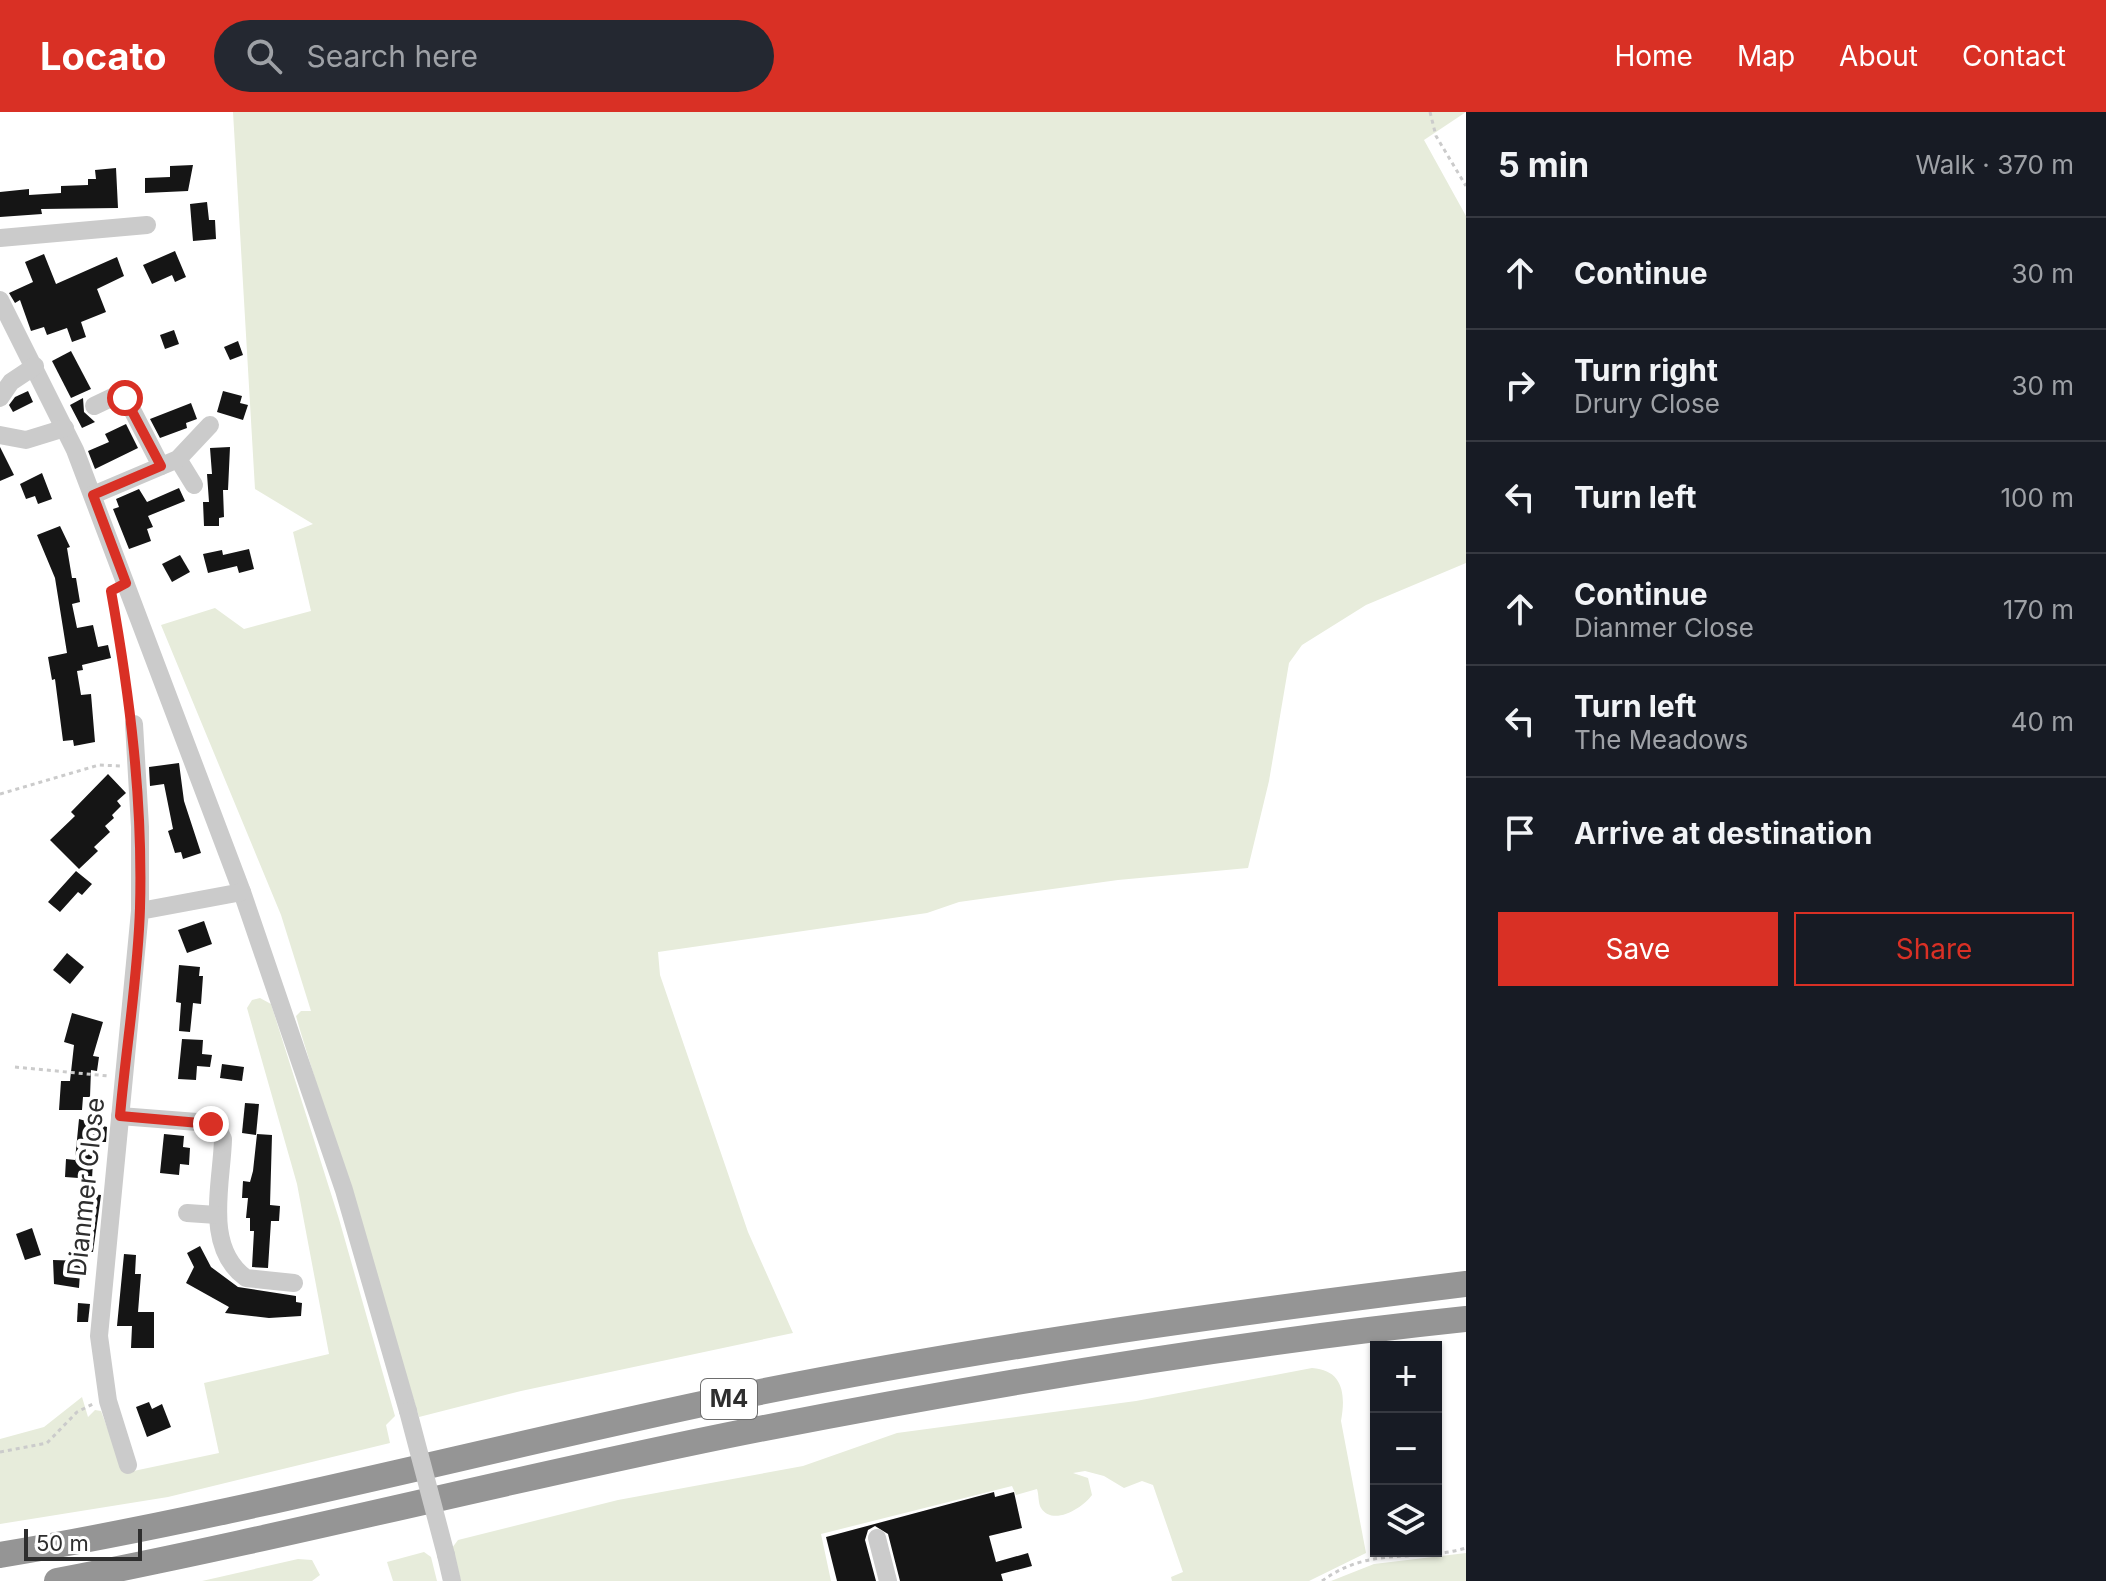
<!DOCTYPE html>
<html lang="en">
<head>
<meta charset="utf-8">
<style>
  :root { --surface:#171b24; --page:#242831; --text:#f1f3f6; --muted:#9ea1a6; --line:#363941; --accent:#d93025 }
  body { margin:0; font-family:Inter,sans-serif; background:var(--page); color:var(--text) }
  .controls { position:absolute; right:24px; bottom:24px; display:grid; overflow:hidden; border-radius:0px; box-shadow:0 2px 6px #0004 }
  .controls button { width:72px; height:72px; display:grid; place-items:center; padding:0; border:0; border-bottom:2px solid var(--line); background:var(--surface); color:var(--text); font:40px sans-serif }
  .scale { position:absolute; left:24px; bottom:20px; width:118px; box-sizing:border-box; padding-left:8px; border:4px solid #2e2e2e; border-top:0; font-size:22px; line-height:28px; white-space:nowrap; color:#2e2e2e; -webkit-text-stroke:6px #fff; paint-order:stroke }
  .stop { position:absolute; width:24px; height:24px; margin:-18px; border:6px solid #d93025; border-radius:50%; background:#fff }
  .stop.end { background:#d93025; border-color:#fff; box-shadow:0 2px 8px #0008 }
  .list { margin:0; padding:0; list-style:none }
  h2 { display:flex; justify-content:space-between; align-items:center; height:104px; margin:0; padding:0 32px; font-size:34px }
  h2 small { font-size:26px; font-weight:400; color:var(--muted) }
  .list li { display:grid; grid-template-columns:52px 1fr auto; gap:24px; align-items:center; box-sizing:border-box; height:112px; padding:0 32px; border-top:2px solid var(--line) }
  .list b { display:block; font-size:30px; white-space:nowrap }
  .list p { margin:0; font-size:26px; white-space:nowrap; color:var(--muted) }
  .list em { font-size:26px; font-style:normal; color:var(--muted) }
  .actions { display:flex; gap:16px; padding:24px 32px }
  .actions a { flex:1; padding:18px 0; border:2px solid var(--accent); border-radius:0px; text-align:center; font-size:28px; color:var(--accent) }
  .actions .main { background:var(--accent); color:#fff }
  .icon { flex:none; width:44px; height:44px; fill:none; stroke:currentColor; stroke-width:2; stroke-linecap:round; stroke-linejoin:round }
  .map { position:relative; flex:none; width:1466px; height:1469px; overflow:hidden }
  header { display:flex; align-items:center; gap:48px; box-sizing:border-box; height:112px; padding:0 40px; background:var(--accent); color:#fff }
  header strong { font-size:38px }
  nav { display:flex; gap:44px; margin-inline-start:auto; font-size:28px }
  .search { width:560px; height:72px; background:var(--page); display:flex; align-items:center; gap:20px; box-sizing:border-box; padding:0 28px; border-radius:44px; color:var(--muted); font-size:30px }
  main { display:flex }
  aside { flex:1; background:var(--surface) }
  .map>svg:first-child { display:block }
  .green { fill:#e7ecdb }
  .building { fill:#151515 }
  .lines { fill:none; stroke-linecap:round; stroke-linejoin:round }
  .path { stroke:#cbcbcb; stroke-width:3; stroke-dasharray:4 4; stroke-linecap:butt }
  .minor { stroke:#cbcbcb; stroke-width:18 }
  .highway { stroke:#959595; stroke-width:26 }
  .minor-bridge { stroke:#cbcbcb; stroke-width:18 }
  .route { stroke:#d93025; stroke-width:10 }
  .labels { text-anchor:middle; stroke-width:8; stroke-linejoin:round; paint-order:stroke }
  .shield { fill:#fff; stroke:#6d6d6d; stroke-width:2 }
  .shield-label { font-size:24px; font-weight:bold; fill:#2e2e2e }
  .street-label { font-size:26px; fill:#2e2e2e; stroke:#fff }
</style>
</head>
<body>
<header>
<strong>Locato</strong>
<div class="search"><svg class="icon" aria-label="search" viewBox="0 0 24 24"><circle cx="10" cy="10" r="6"/><path d="M15 15l6 6"/></svg>Search here</div>
<nav><a>Home</a><a>Map</a><a>About</a><a>Contact</a></nav>
</header>
<main>
<div class="map">
<svg width="1466" height="1469" viewBox="0 0 1466 1469">
  <rect width="100%" height="100%" fill="#fff"/>
  <g class="green">
    <polygon points="233,0 1466,0 1424,28 1466,104 1466,451 1366,493 1302,533 1289,551 1269,669 1248,756 1118,768 959,790 927,801 658,840 660,863 748,1120 793,1221 521,1279 419,1305 300,918 296,904 301,899 311,899 281,803 161,513 215,496 244,517 311,499 293,420 313,412 255,377"/>
    <polygon points="260,886 271,892 339,1107 395,1304 386,1313 390,1331 168,1385 0,1412 0,1327 44,1315 82,1285 88,1305 95,1298 101,1299 124,1361 219,1341 204,1271 329,1242 297,1072 247,896 252,888"/>
    <path d="M1312 1256C1343 1258 1346 1282 1341 1309L1366 1441 1309 1469H1172L1171 1465 1183 1460 1153 1373 1142 1369 1124 1376 1104 1364 1085 1359 1073 1361 1088 1366 1092 1383C1084 1395 1053 1415 1041 1396 1038 1391 1039 1383 1037 1377L1016 1383 1012 1374 821 1422 831 1469H461L452 1436 458 1428 618 1388 803 1354 897 1321 1136 1289Z"/>
    <polygon points="424,1440 431,1445 437,1469 393,1469 387,1450"/>
    <polygon points="1466,1441 1466,1469 1331,1469 1374,1452"/>
    <polygon points="298,1447 312,1448 320,1463 312,1469 202,1469"/>
  </g>
  <g class="building">
    <polygon points="193,53 188,79 145,81 145,66 170,65 170,54"/>
    <polygon points="116,56 118,96 41,97 42,102 0,105 0,80 29,77 29,83 61,81 61,74 88,73 88,67 96,67 95,58"/>
    <polygon points="207,90 209,108 215,108 216,127 193,129 190,92"/>
    <polygon points="175,139 186,165 175,170 172,163 152,172 143,153"/>
    <polygon points="44,142 56,172 117,145 124,164 97,177 106,200 81,210 86,225 72,230 67,216 47,223 44,215 31,219 20,188 15,191 9,181 33,170 25,150"/>
    <polygon points="174,218 179,232 165,237 160,223"/>
    <polygon points="238,229 243,243 230,248 224,235"/>
    <polygon points="71,239 91,277 71,286 52,249"/>
    <polygon points="28,279 33,290 13,300 9,293 15,285"/>
    <polygon points="223,279 242,284 240,291 248,293 243,308 217,300"/>
    <polygon points="83,286 84,300 95,310 82,316 70,293"/>
    <polygon points="191,291 197,307 186,311 187,316 160,326 150,307"/>
    <polygon points="126,312 138,336 95,357 88,339 109,330 105,322"/>
    <polygon points="0,335 14,363 0,369"/>
    <polygon points="230,335 228,378 223,378 224,405 219,406 219,414 204,414 203,390 209,390 207,362 212,362 210,336"/>
    <polygon points="42,361 52,387 38,392 35,384 26,387 20,372"/>
    <polygon points="179,376 185,389 148,404 153,415 147,417 151,429 129,437 113,397 119,395 116,387 139,377 147,390"/>
    <polygon points="60,414 70,435 67,436 72,466 76,466 80,490 72,492 77,516 93,513 98,535 108,533 111,546 82,553 83,558 77,559 81,583 91,582 95,630 74,634 73,628 63,629 55,567 52,568 48,545 67,541 55,466 37,423"/>
    <polygon points="249,437 254,457 239,461 237,454 208,461 203,442 222,438 223,443"/>
    <polygon points="180,443 190,460 172,470 162,452"/>
    <polygon points="179,651 184,689 201,741 183,747 181,740 175,741 168,719 173,717 164,672 150,674 149,655"/>
    <polygon points="108,662 126,681 117,689 121,694 112,703 114,706 105,714 110,720 94,735 98,739 79,757 50,728 75,704 71,700"/>
    <polygon points="76,759 92,772 82,783 78,780 60,800 48,790"/>
    <polygon points="204,809 212,832 187,841 178,818"/>
    <polygon points="67,841 84,855 70,872 53,858"/>
    <polygon points="179,853 200,855 199,864 203,864 201,892 193,891 190,920 179,919 181,891 176,890"/>
    <polygon points="72,901 103,910 93,944 99,945 97,959 91,958 90,985 83,985 82,998 59,998 61,969 70,969 74,933 64,930"/>
    <polygon points="182,927 203,928 202,942 212,943 210,955 197,954 196,968 178,967"/>
    <polygon points="222,952 244,955 242,969 220,966"/>
    <polygon points="245,991 259,992 256,1023 242,1021"/>
    <polygon points="79,1007 107,1015 106,1030 94,1030 92,1067 65,1065 66,1047 75,1048"/>
    <polygon points="164,1022 184,1024 183,1035 190,1036 189,1053 180,1052 179,1063 160,1061"/>
    <polygon points="257,1022 272,1023 270,1093 280,1094 279,1109 271,1109 268,1156 252,1155 254,1119 250,1119 250,1106 246,1106 248,1086 242,1086 243,1069 250,1070 253,1059"/>
    <polygon points="82,1081 101,1083 93,1140 78,1139"/>
    <polygon points="32,1116 41,1143 25,1148 16,1122"/>
    <polygon points="200,1134 211,1155 238,1175 296,1184 296,1190 302,1191 301,1204 269,1206 225,1201 229,1195 186,1171 194,1155 187,1141"/>
    <polygon points="124,1142 136,1143 135,1162 141,1162 138,1200 154,1200 154,1236 131,1236 132,1214 117,1214"/>
    <polygon points="53,1148 85,1149 85,1161 80,1161 79,1176 54,1172"/>
    <polygon points="78,1191 90,1192 88,1210 77,1210"/>
    <polygon points="149,1290 152,1297 162,1292 171,1315 147,1325 136,1295"/>
    <polygon points="994,1380 995,1385 1014,1380 1022,1416 989,1424 996,1450 1028,1441 1032,1454 1001,1462 1003,1469 900,1469 888,1422 875,1414 868,1418 865,1428 876,1469 837,1469 826,1425"/>
  </g>
  <g class="lines">
    <g class="path">
      <polyline points="1430,0 1436,24 1466,74"/>
      <polyline points="113,491 131,598"/>
      <polyline points="0,682 99,653 120,654"/>
      <polyline points="15,955 108,964"/>
      <polyline points="0,1340 47,1331 77,1300 93,1292"/>
      <path d="M1322 1469C1371 1433 1416 1451 1466 1436"/>
    </g>
    <g class="minor">
      <polyline points="0,126 147,113"/>
      <polyline points="0,188 75,338 242,780 344,1078 408,1299"/>
      <polyline points="0,286 11,270 35,254"/>
      <polyline points="94,294 115,284 127,288 161,354"/>
      <polyline points="0,323 26,328 65,316"/>
      <polyline points="178,347 194,373"/>
      <polyline points="93,383 178,347 210,313"/>
      <polyline points="134,612 140,715 140,799"/>
      <path d="M120 1004 197 1010 218 1017 223 1027C222 1071 203 1135 246 1166L294 1171"/>
      <polyline points="187,1101 217,1103"/>
      <polyline points="128,1353 108,1289 99,1224 140,799 242,780"/>
      <polyline points="877,1426 888,1469"/>
      <polyline points="446,1443 452,1469"/>
    </g>
    <g class="highway">
      <path d="M0 1443C249 1401 493 1335 740 1284 981 1235 1223 1202 1466 1172"/>
      <path d="M57 1469C291 1424 521 1364 754 1318 990 1272 1227 1232 1466 1207"/>
    </g>
    <polyline class="minor-bridge" points="408,1299 446,1443"/>
  </g>
  <g class="lines">
    <path class="route" d="M125 286 161 354 93 383 126 471 111 479C130 585 143 689 140 796 138 865 126 935 120 1004L211 1012"/>
  </g>
  <g class="labels">
    <rect class="shield" x="701" y="1267" width="56" height="40" rx="6"/>
    <g class="shield-label">
      <text x="729" y="1295">M4</text>
    </g>
    <g class="street-label">
      <text transform="translate(86 1075) rotate(-84)" y="9">Dianmer Close</text>
    </g>
  </g>
</svg>
<div class="controls">
<button>+</button>
<button>−</button>
<button><svg class="icon" aria-label="layers" viewBox="0 0 24 24"><path d="M12 4l9 5-9 5-9-5zM3 14l9 5 9-5"/></svg></button>
</div>
<div class="scale">50 m</div>
<div class="stop" style="left:125px;top:286px"></div>
<div class="stop end" style="left:211px;top:1012px"></div>
</div>
<aside>
<h2>5 min<small>Walk · 370 m</small></h2>
<ul class="list">
<li><svg class="icon" aria-label="ahead" viewBox="0 0 24 24"><path d="M12 20V5M6 11l6-6 6 6"/></svg><div><b>Continue</b></div><em>30 m</em></li>
<li><svg class="icon" aria-label="right" viewBox="0 0 24 24"><path d="M7 20v-9h11M14 6l5 5-5 5"/></svg><div><b>Turn right</b><p>Drury Close</p></div><em>30 m</em></li>
<li><svg class="icon" aria-label="left" viewBox="0 0 24 24"><path d="M17 20v-9H6M10 6l-5 5 5 5"/></svg><div><b>Turn left</b></div><em>100 m</em></li>
<li><svg class="icon" aria-label="ahead" viewBox="0 0 24 24"><path d="M12 20V5M6 11l6-6 6 6"/></svg><div><b>Continue</b><p>Dianmer Close</p></div><em>170 m</em></li>
<li><svg class="icon" aria-label="left" viewBox="0 0 24 24"><path d="M17 20v-9H6M10 6l-5 5 5 5"/></svg><div><b>Turn left</b><p>The Meadows</p></div><em>40 m</em></li>
<li><svg class="icon" aria-label="arrive" viewBox="0 0 24 24"><path d="M6 21V4h12l-3 4 3 4H6"/></svg><div><b>Arrive at destination</b></div></li>
</ul>
<div class="actions"><a class="main">Save</a><a>Share</a></div>
</aside>
</main>
</body>
</html>
